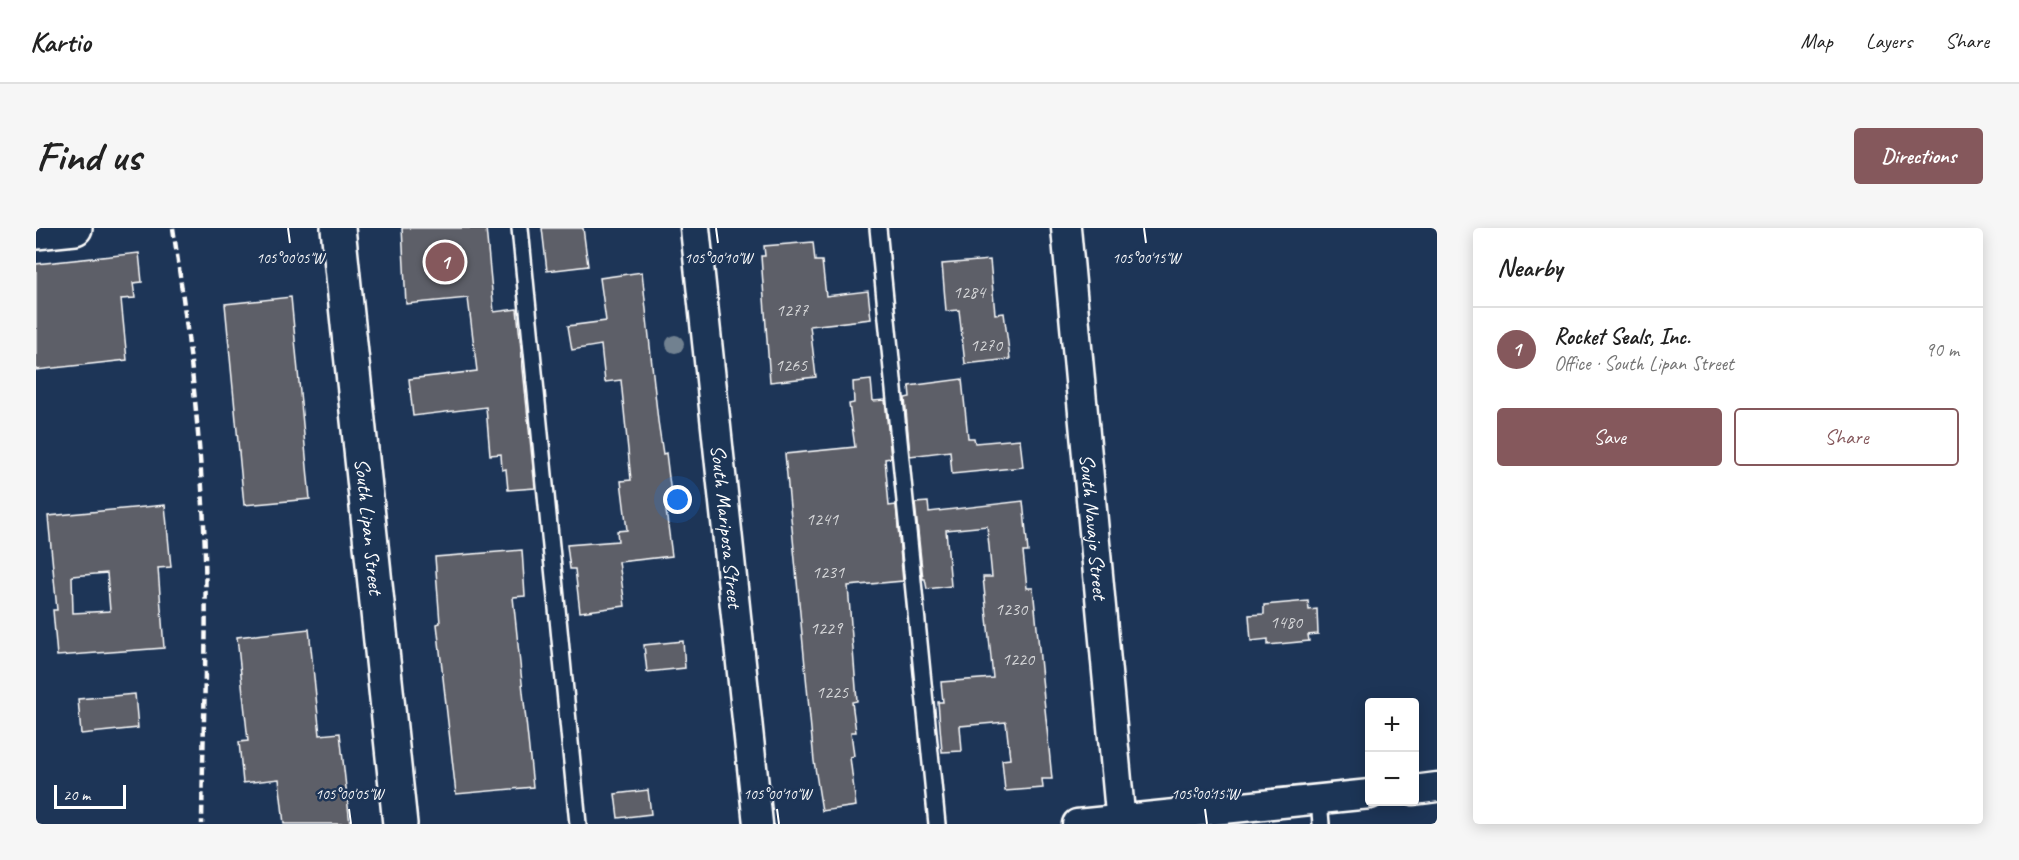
<!DOCTYPE html>
<html lang="en">
<head>
<meta charset="utf-8">
<style>
  :root { --surface:#fff; --page:#f6f6f6; --text:#222; --muted:#767676; --line:#e0e0e0; --accent:#85585c }
  body { margin:0; font-family:Caveat,sans-serif; background:var(--page); color:var(--text) }
  .controls { position:absolute; right:18px; bottom:18px; display:grid; overflow:hidden; border-radius:6px; box-shadow:0 3px 15px #0003 }
  .controls button { width:54px; height:54px; display:grid; place-items:center; padding:0; border:0; border-bottom:2px solid var(--line); background:var(--surface); color:var(--text); font:30px sans-serif }
  .scale { position:absolute; left:18px; bottom:15px; width:72px; box-sizing:border-box; padding-left:6px; border:3px solid #fff; border-top:0; font-size:16px; line-height:21px; white-space:nowrap; color:#fff; -webkit-text-stroke:4px #1d3557; paint-order:stroke }
  .you { position:absolute; left:642px; top:272px; width:21px; height:21px; margin:-15px; border:4px solid #fff; border-radius:50%; background:#1a73e8; box-shadow:0 0 0 9px #1a73e833 }
  .badge { display:grid; place-items:center; width:39px; height:39px; border-radius:50%; background:var(--accent); color:#fff; font-size:20px; font-weight:700 }
  .pin { position:absolute; translate:-50% -50%; border:3px solid #fff; box-shadow:0 2px 6px #0006 }
  .list { margin:0; padding:0; list-style:none }
  h2 { display:flex; justify-content:space-between; align-items:center; height:78px; margin:0; padding:0 24px; font-size:26px }
  h2 small { font-size:20px; font-weight:400; color:var(--muted) }
  .list li { display:grid; grid-template-columns:39px 1fr auto; gap:18px; align-items:center; box-sizing:border-box; height:84px; padding:0 24px; border-top:2px solid var(--line) }
  .list b { display:block; font-size:22px; white-space:nowrap }
  .list p { margin:0; font-size:20px; white-space:nowrap; color:var(--muted) }
  .list em { font-size:20px; font-style:normal; color:var(--muted) }
  .actions { display:flex; gap:12px; padding:18px 24px }
  .actions a { flex:1; padding:14px 0; border:2px solid var(--accent); border-radius:6px; text-align:center; font-size:21px; color:var(--accent) }
  .actions .main { background:var(--accent); color:#fff }
  .map { position:relative; flex:none; width:1401px; height:596px; overflow:hidden; border-radius:6px }
  header { display:flex; align-items:center; gap:36px; box-sizing:border-box; height:84px; padding:0 30px; background:var(--surface); border-bottom:2px solid var(--line) }
  header strong { font-size:28px }
  nav { display:flex; gap:33px; margin-inline-start:auto; font-size:21px }
  .intro { display:flex; align-items:center; justify-content:space-between; box-sizing:border-box; height:144px; padding:0 36px }
  h1 { margin:0; font-size:42px }
  .button { padding:15px 27px; border-radius:6px; background:var(--accent); color:#fff; font-size:21px; font-weight:700 }
  main { display:flex; gap:36px; padding:0 36px }
  aside { flex:1; background:var(--surface); border-radius:6px; box-shadow:0 3px 15px #0003 }
  .map>svg:first-child { display:block }
  .building { fill:#5d5e67; stroke:#fff; stroke-width:1.5; fill-rule:evenodd }
  .lines { fill:none; stroke-linecap:round; stroke-linejoin:round }
  .service-casing { stroke:#fff; stroke-width:20 }
  .minor-casing { stroke:#fff; stroke-width:33 }
  .tertiary-casing { stroke:#fff; stroke-width:38 }
  .service { stroke:#1d3557; stroke-width:15 }
  .minor { stroke:#1d3557; stroke-width:28 }
  .tertiary { stroke:#1d3557; stroke-width:33 }
  .rail { stroke:#fff; stroke-width:4.5; stroke-dasharray:9 4.5; stroke-linecap:butt }
  .tree { fill:#718190 }
  .ticks { fill:none; stroke:#fff; stroke-width:2 }
  .labels { text-anchor:middle; stroke-width:5; stroke-linejoin:round; paint-order:stroke }
  .number-label { font-size:18px; fill:#d6d7d9 }
  .street-label { font-size:21px; fill:#fff; stroke:#1d3557 }
  .ticks-label { font-size:15px; text-anchor:middle; fill:#fff; stroke:#1d3557; stroke-width:5; stroke-linejoin:round; paint-order:stroke }
</style>
</head>
<body>
<header>
<strong>Kartio</strong>
<nav><a>Map</a><a>Layers</a><a>Share</a></nav>
</header>
<div class="intro"><h1>Find us</h1><a class="button">Directions</a></div>
<main>
<div class="map">
<svg width="1401" height="596" viewBox="0 0 1401 596">
  <rect width="100%" height="100%" fill="#1d3557"/>
  <filter id="ink" filterUnits="userSpaceOnUse"><feTurbulence type="fractalNoise" baseFrequency=".0167" numOctaves="2"/><feDisplacementMap in="SourceGraphic" scale="12" xChannelSelector="R" yChannelSelector="G"/><feConvolveMatrix kernelMatrix="1 2 1 2 8 2 1 2 1" color-interpolation-filters="sRGB"/></filter>
  <g filter="url(#ink)">
    <g class="building">
      <polygon points="366,0 450,0 458,84 481,81 499,260 472,262 470,241 466,242 465,226 454,227 450,179 377,188 373,151 441,143 432,70 370,76"/>
      <polygon points="506,0 547,0 552,38 511,43"/>
      <polygon points="777,14 779,33 786,33 790,68 832,63 835,91 774,98 780,149 734,154 725,28 729,28 728,18"/>
      <polygon points="103,25 106,54 97,55 99,70 85,71 91,132 0,142 0,36"/>
      <polygon points="954,32 959,86 968,85 974,131 929,136 923,82 910,83 906,36"/>
      <polygon points="606,44 622,193 627,226 630,225 636,274 629,275 636,328 583,334 589,378 544,384 539,341 534,341 531,317 582,313 581,303 591,302 585,253 595,252 585,152 569,154 565,117 536,122 532,98 570,93 564,50"/>
      <polygon points="255,69 274,271 208,277 189,76"/>
      <polygon points="926,151 932,210 938,210 939,215 984,211 987,239 916,246 914,223 874,228 869,170 874,169 873,158"/>
      <polygon points="835,152 837,173 849,172 855,230 849,231 853,278 860,277 867,353 812,358 821,473 816,474 820,504 815,504 818,528 814,529 820,578 786,583 778,533 749,226 819,219 813,176 818,175 817,154"/>
      <polygon points="987,273 992,324 987,324 991,360 997,360 1016,551 1006,551 1007,560 969,563 966,532 974,531 970,494 924,498 926,523 906,524 902,474 907,474 905,454 957,450 947,349 956,349 951,298 910,302 915,358 891,361 889,351 887,351 879,275 892,274 893,284"/>
      <path d="M129 277 135 339 122 340 128 420 21 428 17 382H21L12 288ZM71 345 74 383 37 385 36 348Z"/>
      <polygon points="486,322 489,368 477,369 497,559 420,566 401,396 404,395 399,329"/>
      <polygon points="1272,373 1273,382 1281,381 1282,406 1272,407 1273,413 1232,417 1232,411 1215,413 1213,387 1228,386 1228,377"/>
      <polygon points="273,401 284,507 304,505 314,596 248,596 243,551 207,555 203,514 212,513 201,409"/>
      <polygon points="647,413 649,440 611,444 608,417"/>
      <polygon points="99,466 102,500 45,506 42,471"/>
      <polygon points="612,562 615,586 582,590 579,566"/>
    </g>
    <g class="lines">
      <g class="service-casing">
        <g id="service">
          <polyline points="484,0 542,596"/>
          <polyline points="842,0 901,596"/>
          <polyline points="1283,572 1285,596"/>
        </g>
      </g>
      <g class="minor-casing">
        <g id="minor">
          <path id="s1" d="M659 0 722 596"/>
          <path id="s2" d="M1030 0 1085 596"/>
          <polyline points="1378,562 1401,559"/>
          <polyline points="1041,596 1334,566"/>
        </g>
      </g>
      <g class="tertiary-casing">
        <g id="tertiary">
          <path id="s3" d="M302 0 364 596"/>
          <polyline points="0,4 39,0"/>
        </g>
      </g>
      <use href="#service" class="service"/>
      <use href="#minor" class="minor"/>
      <use href="#tertiary" class="tertiary"/>
      <path class="rail" d="M137 0C151 92 162 184 167 277 173 383 167 490 166 596"/>
    </g>
    <circle class="tree" cx="639" cy="116" r="9"/>
  </g>
  <path class="ticks" d="M252 0 254 15M680 0 682 15M1108 0 1110 15M313 581 315 596M741 581 743 596M1169 581 1171 596"/>
  <g class="labels">
    <g class="number-label">
      <text x="933" y="70">1284</text>
      <text x="756" y="88">1277</text>
      <text x="950" y="123">1270</text>
      <text x="755" y="143">1265</text>
      <text x="786" y="297">1241</text>
      <text x="792" y="350">1231</text>
      <text x="975" y="387">1230</text>
      <text x="1250" y="400">1480</text>
      <text x="790" y="406">1229</text>
      <text x="982" y="437">1220</text>
      <text x="796" y="470">1225</text>
    </g>
    <g class="street-label">
      <text dy="7" stroke="none"><textPath href="#s3" startOffset="300">South Lipan Street</textPath></text>
      <text dy="7" stroke="none"><textPath href="#s1" startOffset="300">South Mariposa Street</textPath></text>
      <text dy="7" stroke="none"><textPath href="#s2" startOffset="300">South Navajo Street</textPath></text>
    </g>
  </g>
  <g class="ticks-label">
    <text x="254" y="35">105°00'05"W</text>
    <text x="682" y="35">105°00'10"W</text>
    <text x="1110" y="35">105°00'15"W</text>
    <text x="313" y="571">105°00'05"W</text>
    <text x="741" y="571">105°00'10"W</text>
    <text x="1169" y="571">105°00'15"W</text>
  </g>
</svg>
<div class="controls">
<button>+</button>
<button>−</button>
</div>
<div class="scale">20 m</div>
<div class="you"></div>
<div class="pin badge" style="left:409px;top:34px">1</div>
</div>
<aside>
<h2>Nearby<small></small></h2>
<ul class="list">
<li><span class="badge">1</span><div><b>Rocket Seals, Inc.</b><p>Office · South Lipan Street</p></div><em>90 m</em></li>
</ul>
<div class="actions"><a class="main">Save</a><a>Share</a></div>
</aside>
</main>
</body>
</html>
